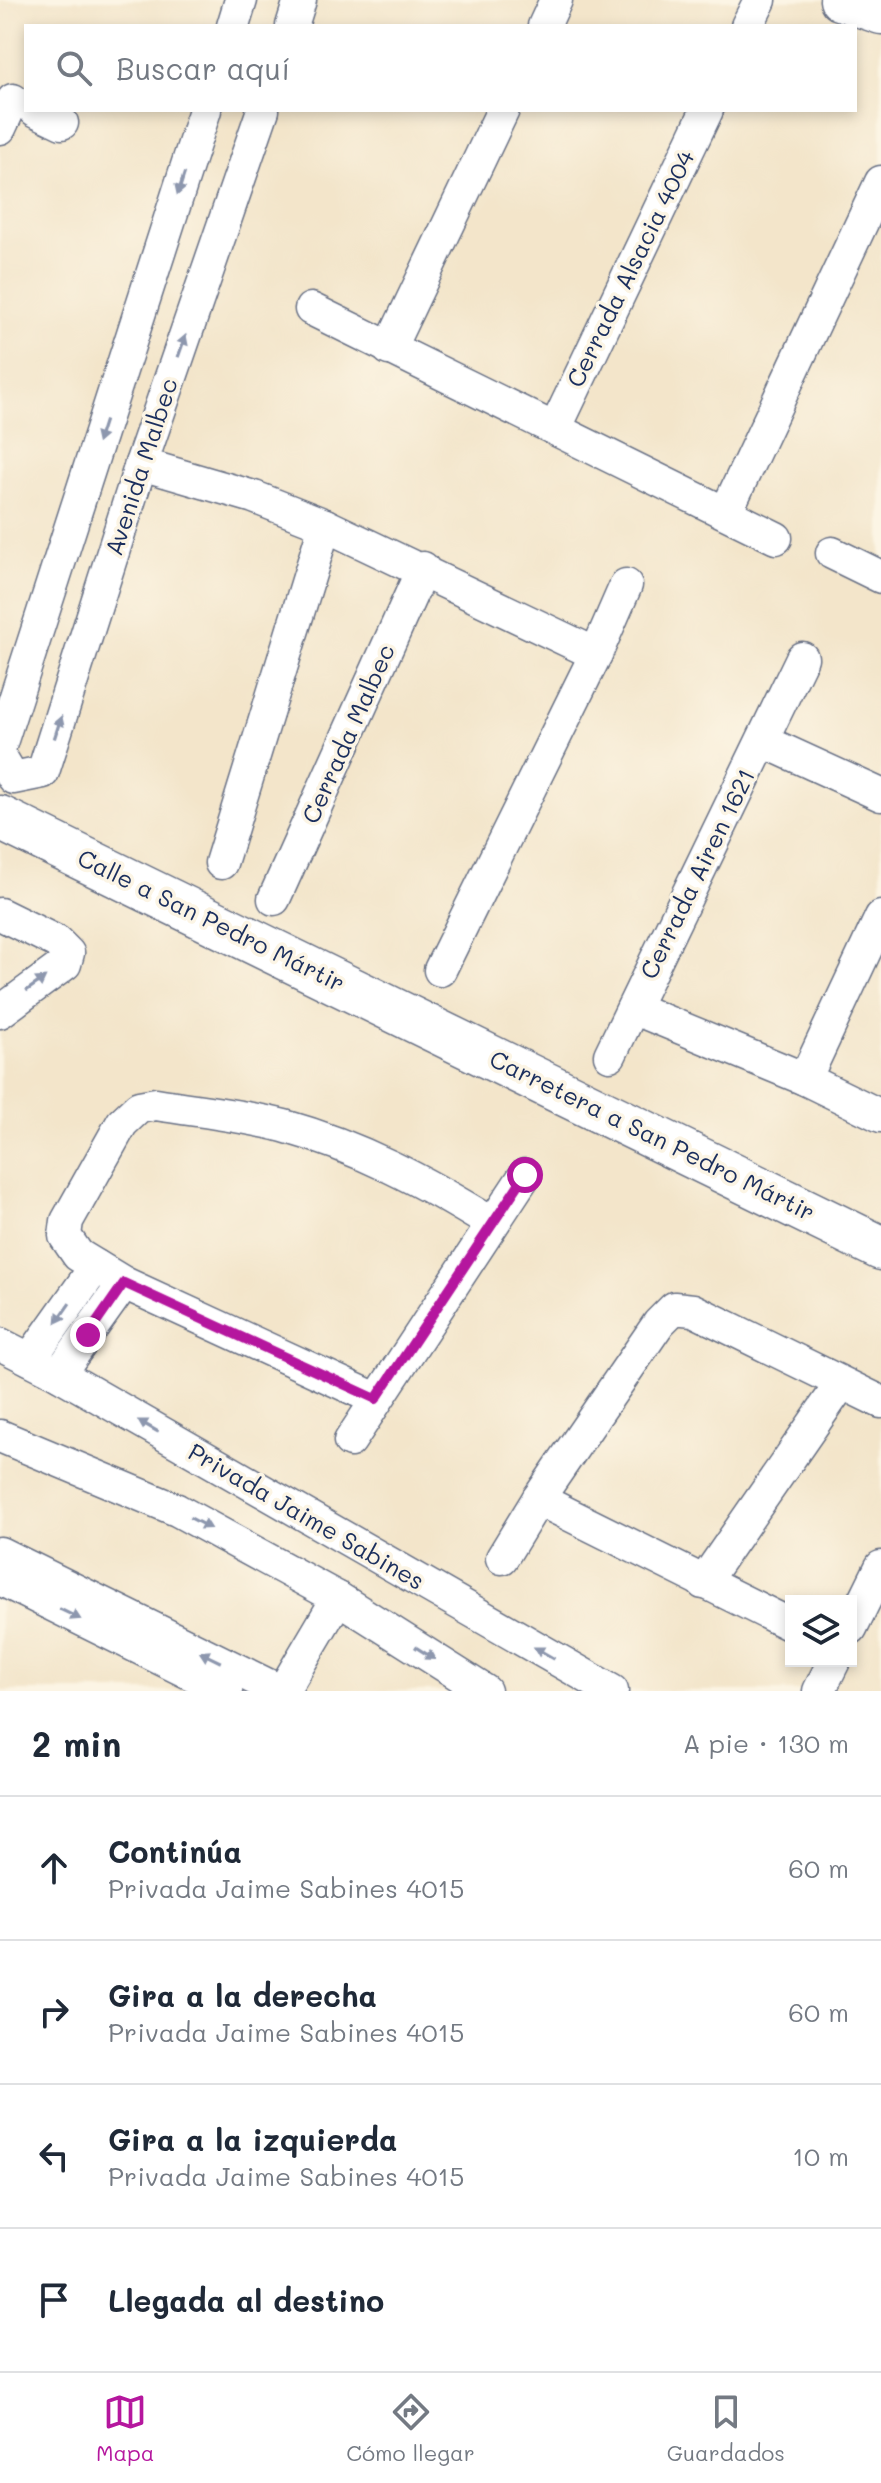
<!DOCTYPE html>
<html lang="es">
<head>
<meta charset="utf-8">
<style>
  :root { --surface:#fff; --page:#f2f2f3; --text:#1f2937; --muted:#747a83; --line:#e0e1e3; --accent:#b5179e }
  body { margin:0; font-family:Mali,sans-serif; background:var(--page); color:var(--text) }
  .controls { position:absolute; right:24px; bottom:24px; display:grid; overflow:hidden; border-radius:0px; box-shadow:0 4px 12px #0003 }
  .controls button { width:72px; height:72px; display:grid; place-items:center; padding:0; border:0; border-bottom:2px solid var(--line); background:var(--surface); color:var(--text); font:40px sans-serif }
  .stop { position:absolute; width:24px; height:24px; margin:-18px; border:6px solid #b5179e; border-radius:50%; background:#fff }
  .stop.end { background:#b5179e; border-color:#fff; box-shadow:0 2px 8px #0008 }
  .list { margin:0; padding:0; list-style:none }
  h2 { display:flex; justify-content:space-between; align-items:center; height:104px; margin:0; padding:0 32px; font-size:34px }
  h2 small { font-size:26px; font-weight:400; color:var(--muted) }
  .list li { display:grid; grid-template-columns:52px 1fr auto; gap:24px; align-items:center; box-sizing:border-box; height:144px; padding:0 32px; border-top:2px solid var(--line) }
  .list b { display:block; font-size:30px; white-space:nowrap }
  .list p { margin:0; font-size:26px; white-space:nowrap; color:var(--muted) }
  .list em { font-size:26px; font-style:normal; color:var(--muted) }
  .icon { flex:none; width:44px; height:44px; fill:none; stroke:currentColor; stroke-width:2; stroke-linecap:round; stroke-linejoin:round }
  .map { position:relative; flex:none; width:881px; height:1691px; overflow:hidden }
  .search { position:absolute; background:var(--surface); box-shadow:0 4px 12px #0003; left:24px; right:24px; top:24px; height:88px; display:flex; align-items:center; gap:20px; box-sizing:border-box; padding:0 28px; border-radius:0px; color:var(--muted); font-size:30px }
  .sheet { height:680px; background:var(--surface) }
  nav { display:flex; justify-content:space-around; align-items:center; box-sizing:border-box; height:112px; border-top:2px solid var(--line); background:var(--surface); font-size:22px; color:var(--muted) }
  nav a { display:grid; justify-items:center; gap:4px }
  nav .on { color:var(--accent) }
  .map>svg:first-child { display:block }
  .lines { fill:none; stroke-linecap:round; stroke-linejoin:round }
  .minor-casing { stroke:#676f84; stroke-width:35 }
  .tertiary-casing { stroke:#676f84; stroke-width:43 }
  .secondary-casing { stroke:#676f84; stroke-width:47 }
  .minor { stroke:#fff; stroke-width:32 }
  .tertiary { stroke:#fff; stroke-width:40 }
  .secondary { stroke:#fff; stroke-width:44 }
  .oneway { fill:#8d97ae }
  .route { stroke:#b5179e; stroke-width:10 }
  .labels { text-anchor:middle; stroke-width:7; stroke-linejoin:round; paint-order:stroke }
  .street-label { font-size:24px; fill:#1b2f5e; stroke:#fcf5e5 }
</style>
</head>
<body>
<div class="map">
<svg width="881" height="1691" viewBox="0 0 881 1691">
  <rect width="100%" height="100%" fill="#fcf5e5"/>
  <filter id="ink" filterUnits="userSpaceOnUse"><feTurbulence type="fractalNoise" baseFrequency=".0125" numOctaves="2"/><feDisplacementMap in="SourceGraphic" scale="16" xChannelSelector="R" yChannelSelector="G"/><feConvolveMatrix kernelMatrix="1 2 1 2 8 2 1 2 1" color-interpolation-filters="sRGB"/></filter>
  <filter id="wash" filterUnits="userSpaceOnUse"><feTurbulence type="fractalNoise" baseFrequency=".006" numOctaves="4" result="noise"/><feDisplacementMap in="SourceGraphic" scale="32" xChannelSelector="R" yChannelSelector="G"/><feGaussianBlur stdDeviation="1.8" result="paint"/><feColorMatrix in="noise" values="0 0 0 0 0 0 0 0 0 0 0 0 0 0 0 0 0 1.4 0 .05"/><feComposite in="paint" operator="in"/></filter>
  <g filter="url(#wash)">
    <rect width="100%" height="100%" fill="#f3e5ca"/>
  </g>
  <g filter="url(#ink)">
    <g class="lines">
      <g class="minor-casing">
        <g id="minor">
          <polyline points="233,26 241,0"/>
          <polyline points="292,26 300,0"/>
          <polyline points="544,26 556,0"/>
          <polyline points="747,26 760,0"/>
          <polyline points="35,110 62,123"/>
          <polyline points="0,128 13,100"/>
          <polyline points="311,309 776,538"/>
          <polyline points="389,349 503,110"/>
          <polyline points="555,429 707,110"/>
          <polyline points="141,464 254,497 325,525 596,654"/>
          <polyline points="726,512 881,182"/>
          <polyline points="832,553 881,577"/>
          <polyline points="763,741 881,795"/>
          <polyline points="0,746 205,110"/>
          <polyline points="0,756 13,778 43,772 141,464 263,110"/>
          <polyline points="221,863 325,525"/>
          <polyline points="274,899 423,568"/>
          <polyline points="0,914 57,942 68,953 65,964 0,1012"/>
          <polyline points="440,970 596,654 626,585"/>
          <polyline points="633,1008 805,1079 881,1116"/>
          <polyline points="610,1055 802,658"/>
          <polyline points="805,1079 881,917"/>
          <polyline points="0,1344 59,1374 612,1691"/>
          <polyline points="30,1359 96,1266"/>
          <polyline points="59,1374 124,1283"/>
          <path d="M376 1399 124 1283 78 1255 65 1236 67 1221 122 1123 139 1107 156 1104C198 1111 243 1115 284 1126 359 1147 425 1182 491 1223"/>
          <polyline points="0,1436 177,1510 338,1598 485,1691"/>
          <polyline points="350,1441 525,1175"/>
          <polyline points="538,1499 791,1625"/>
          <polyline points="0,1553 280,1691"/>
          <polyline points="502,1558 538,1499 659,1323 674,1308 693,1310 881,1402"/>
          <polyline points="0,1579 226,1691"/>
          <polyline points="703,1583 841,1384"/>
          <polyline points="851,1628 881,1567"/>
          <polyline points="283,1691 338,1598"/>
          <polyline points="819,1691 834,1661"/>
        </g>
      </g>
      <g class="tertiary-casing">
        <polyline id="tertiary" points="840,0 881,14"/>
      </g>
      <g class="secondary-casing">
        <polyline id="secondary" points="0,818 881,1248"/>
      </g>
      <use href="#minor" class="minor"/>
      <use href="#tertiary" class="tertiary"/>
      <use href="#secondary" class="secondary"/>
    </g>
    <defs><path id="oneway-solid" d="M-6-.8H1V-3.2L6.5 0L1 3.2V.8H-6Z" transform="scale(2)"/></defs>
    <g class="oneway">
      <use href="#oneway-solid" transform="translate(181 184) rotate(108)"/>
      <use href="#oneway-solid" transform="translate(182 346) rotate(-71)"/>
      <use href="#oneway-solid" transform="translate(101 432) rotate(108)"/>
      <use href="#oneway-solid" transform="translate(58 727) rotate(-72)"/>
      <use href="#oneway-solid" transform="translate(36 984) rotate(-35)"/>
      <use href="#oneway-solid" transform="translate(63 1313) rotate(125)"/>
      <use href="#oneway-solid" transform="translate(148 1426) rotate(-150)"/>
      <use href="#oneway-solid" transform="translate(200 1523) rotate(28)"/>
      <use href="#oneway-solid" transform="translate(70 1614) rotate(26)"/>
      <use href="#oneway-solid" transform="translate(425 1653) rotate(32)"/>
      <use href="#oneway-solid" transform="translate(544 1653) rotate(-150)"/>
      <use href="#oneway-solid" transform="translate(210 1657) rotate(-154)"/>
    </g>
  </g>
  <g class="lines" filter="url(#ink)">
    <polyline class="route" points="88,1335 124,1283 376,1399 525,1175"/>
  </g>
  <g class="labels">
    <g class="street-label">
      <text transform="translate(631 269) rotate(-64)" y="8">Cerrada Alsacia 4004</text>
      <text transform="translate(142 467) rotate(-72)" y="8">Avenida Malbec</text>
      <text transform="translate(349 734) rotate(-66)" y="8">Cerrada Malbec</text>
      <text transform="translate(698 874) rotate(-64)" y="8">Cerrada Airen 1621</text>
      <text transform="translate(211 921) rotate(26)" y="8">Calle a San Pedro Mártir</text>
      <text transform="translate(652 1136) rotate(26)" y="8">Carretera a San Pedro Mártir</text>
      <text transform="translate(306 1517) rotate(30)" y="8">Privada Jaime Sabines</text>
    </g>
  </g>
</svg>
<div class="controls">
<button><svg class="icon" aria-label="layers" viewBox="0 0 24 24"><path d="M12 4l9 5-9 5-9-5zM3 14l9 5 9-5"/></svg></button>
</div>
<div class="stop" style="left:525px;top:1175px"></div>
<div class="stop end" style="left:88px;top:1335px"></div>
<div class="search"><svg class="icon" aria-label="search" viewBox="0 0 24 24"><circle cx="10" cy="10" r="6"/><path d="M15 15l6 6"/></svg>Buscar aquí</div>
</div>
<section class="sheet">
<h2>2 min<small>A pie · 130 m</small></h2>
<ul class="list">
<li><svg class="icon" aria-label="ahead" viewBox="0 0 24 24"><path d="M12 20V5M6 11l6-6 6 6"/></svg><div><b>Continúa</b><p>Privada Jaime Sabines 4015</p></div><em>60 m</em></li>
<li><svg class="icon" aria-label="right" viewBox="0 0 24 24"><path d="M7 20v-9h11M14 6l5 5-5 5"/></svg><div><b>Gira a la derecha</b><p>Privada Jaime Sabines 4015</p></div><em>60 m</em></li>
<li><svg class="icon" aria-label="left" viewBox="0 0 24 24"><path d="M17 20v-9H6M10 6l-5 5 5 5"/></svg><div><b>Gira a la izquierda</b><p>Privada Jaime Sabines 4015</p></div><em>10 m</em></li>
<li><svg class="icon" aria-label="arrive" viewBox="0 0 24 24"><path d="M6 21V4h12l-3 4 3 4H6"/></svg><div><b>Llegada al destino</b></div></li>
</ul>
</section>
<nav>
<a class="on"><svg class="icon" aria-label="map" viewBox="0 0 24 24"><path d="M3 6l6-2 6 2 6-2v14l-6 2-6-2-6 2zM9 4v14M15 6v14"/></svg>Mapa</a>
<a><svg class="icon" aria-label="directions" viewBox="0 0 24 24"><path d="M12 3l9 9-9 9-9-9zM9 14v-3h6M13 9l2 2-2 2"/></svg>Cómo llegar</a>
<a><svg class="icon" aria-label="saved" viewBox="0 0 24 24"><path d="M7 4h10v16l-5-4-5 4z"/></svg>Guardados</a>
</nav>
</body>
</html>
